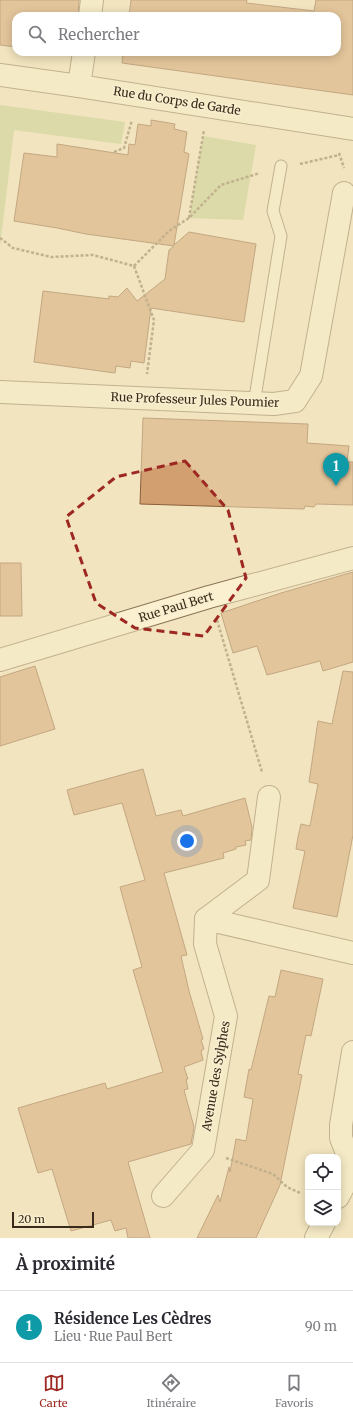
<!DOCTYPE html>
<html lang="fr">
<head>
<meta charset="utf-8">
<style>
  :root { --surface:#fff; --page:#f7f7f7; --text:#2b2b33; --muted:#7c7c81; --line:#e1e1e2; --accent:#9d2821 }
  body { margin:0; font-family:Merriweather,serif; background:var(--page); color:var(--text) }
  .controls { position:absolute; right:12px; bottom:12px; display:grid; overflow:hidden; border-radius:8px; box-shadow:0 2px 10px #0003 }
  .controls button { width:36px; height:36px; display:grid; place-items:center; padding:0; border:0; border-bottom:1px solid var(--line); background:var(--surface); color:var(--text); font:20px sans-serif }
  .scale { position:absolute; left:12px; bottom:10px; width:82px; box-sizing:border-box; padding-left:4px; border:2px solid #382b1b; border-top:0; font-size:11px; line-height:14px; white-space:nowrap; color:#382b1b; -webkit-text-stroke:3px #f8eece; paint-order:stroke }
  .you { position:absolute; left:187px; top:841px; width:14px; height:14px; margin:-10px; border:3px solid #fff; border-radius:50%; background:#1a73e8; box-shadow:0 0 0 6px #1a73e833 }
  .badge { display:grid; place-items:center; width:26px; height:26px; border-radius:50%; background:var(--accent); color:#fff; font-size:13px; font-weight:700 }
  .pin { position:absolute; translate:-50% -33px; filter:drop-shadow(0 1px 2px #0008) }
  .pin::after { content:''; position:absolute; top:21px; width:14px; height:12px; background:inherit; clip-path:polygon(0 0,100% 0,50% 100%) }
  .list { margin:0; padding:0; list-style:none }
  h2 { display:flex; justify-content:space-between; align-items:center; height:52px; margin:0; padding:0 16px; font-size:17px }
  h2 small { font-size:13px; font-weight:400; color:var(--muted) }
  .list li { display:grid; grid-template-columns:26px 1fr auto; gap:12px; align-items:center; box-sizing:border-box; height:72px; padding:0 16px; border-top:1px solid var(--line) }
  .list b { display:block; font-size:15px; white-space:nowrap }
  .list p { margin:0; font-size:13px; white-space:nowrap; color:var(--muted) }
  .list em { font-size:13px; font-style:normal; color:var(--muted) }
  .icon { flex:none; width:22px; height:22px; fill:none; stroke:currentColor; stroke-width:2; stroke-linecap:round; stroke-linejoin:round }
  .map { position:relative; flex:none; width:353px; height:1238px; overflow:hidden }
  .search { position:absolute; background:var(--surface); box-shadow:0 2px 10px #0003; left:12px; right:12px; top:12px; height:44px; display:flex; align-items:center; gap:10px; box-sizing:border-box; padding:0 14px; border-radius:12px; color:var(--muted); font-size:15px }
  .sheet { height:124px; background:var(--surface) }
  nav { display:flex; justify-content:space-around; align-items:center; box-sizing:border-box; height:56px; border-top:1px solid var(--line); background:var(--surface); font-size:11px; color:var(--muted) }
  nav a { display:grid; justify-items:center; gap:2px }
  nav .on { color:var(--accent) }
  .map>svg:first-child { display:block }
  .green { fill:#c4cf91 }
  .building { fill:#d29f71; stroke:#8b5e3a }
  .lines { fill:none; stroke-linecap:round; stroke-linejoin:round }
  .service-casing { stroke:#8a7455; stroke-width:13 }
  .minor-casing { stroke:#8a7455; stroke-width:24 }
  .tertiary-casing { stroke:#8a7455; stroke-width:24 }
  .path { stroke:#8a7455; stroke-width:2.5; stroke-dasharray:3 2; stroke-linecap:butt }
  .service { stroke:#fbf1d1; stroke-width:11 }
  .minor { stroke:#fbf1d1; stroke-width:22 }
  .tertiary { stroke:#fbf1d1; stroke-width:22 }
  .marked { fill:none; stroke:#9d2821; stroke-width:3; stroke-dasharray:8 5; stroke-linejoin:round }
  .labels { text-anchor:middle; stroke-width:3.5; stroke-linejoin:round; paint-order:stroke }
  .street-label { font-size:12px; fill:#382b1b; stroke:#f8eece }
</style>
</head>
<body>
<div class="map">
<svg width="353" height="1238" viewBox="0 0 353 1238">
  <rect width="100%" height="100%" fill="#f1e4be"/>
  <g class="green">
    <polygon points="0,105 125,122 121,144 14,130 0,247"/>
    <polygon points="203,136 256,145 243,220 189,218"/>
  </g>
  <g class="building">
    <polygon points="0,0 79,0 78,16 16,16 16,47 0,45"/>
    <polygon points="131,0 247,0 246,3 314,11 316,0 353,0 353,95 122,63 123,52 337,52 337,16 129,16"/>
    <polygon points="151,120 175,124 174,129 187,132 184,152 189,154 174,245 189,232 256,244 244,322 151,308 144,363 131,361 130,368 116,366 115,373 34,362 43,291 109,299 109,296 118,297 127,288 137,301 165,279 169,250 174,246 86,234 57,228 14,221 24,153 57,157 57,144 128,155 129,144 135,145 138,124 151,126"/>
    <polygon points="143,418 308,424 307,443 349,446 347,462 353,462 353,505 316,504 314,507 305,506 304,509 140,504"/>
    <polygon points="0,563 21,563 22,616 0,616"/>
    <polygon points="353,572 353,662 323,671 320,661 267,675 257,646 233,653 221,613 281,593"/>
    <polygon points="35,666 55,729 0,746 0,677"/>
    <polygon points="343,671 353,672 353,835 337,917 293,908 305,851 296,849 298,837 301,824 310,826 318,784 309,782 318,721 332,724"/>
    <polygon points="143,769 156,816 181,810 183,816 245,798 252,827 251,840 245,841 246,845 236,847 236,849 223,853 224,858 164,873 187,955 181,956 189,991 203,1039 201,1040 204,1049 201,1051 203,1060 184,1067 188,1079 186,1079 188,1089 184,1090 194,1127 191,1144 128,1162 150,1238 128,1238 126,1228 115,1231 111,1220 71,1231 52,1169 38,1173 18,1108 105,1083 107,1089 163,1072 133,970 142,967 120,887 145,880 122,803 74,815 67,790"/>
    <polygon points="281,970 323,979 311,1036 306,1035 298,1074 302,1075 280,1185 256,1238 197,1238 218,1195 220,1202 229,1167 230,1172 236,1139 246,1141 253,1099 244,1097 249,1069 251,1070 269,996 275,997"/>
  </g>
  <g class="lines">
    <g class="service-casing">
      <polyline id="service" points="254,404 281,236 273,211 281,166"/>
    </g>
    <g class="minor-casing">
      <g id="minor">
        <polyline points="90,16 92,0"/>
        <polyline points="79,86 84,52"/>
        <polyline points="0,392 274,404 295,401 311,376 344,193"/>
        <polyline points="0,660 209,597 353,558"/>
        <polyline points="206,919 353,953"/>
        <polyline points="163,1196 203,1150 226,1016 205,944 206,919 258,880 269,797"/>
      </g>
    </g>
    <g class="tertiary-casing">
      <g id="tertiary">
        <polyline points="0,75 79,86 353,129"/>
        <polyline points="338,1197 353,1168 341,1138 341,1125 353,1052"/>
        <polyline points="316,1238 324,1223"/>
      </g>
    </g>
    <g class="path">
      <polyline points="114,152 124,148 132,120"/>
      <polyline points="339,153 344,168"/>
      <polyline points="300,164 339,155"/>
      <polyline points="189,218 204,130"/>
      <polyline points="0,238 13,248 51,257 93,255 134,266"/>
      <polyline points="134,266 169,231 189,218 221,185 260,173"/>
      <polyline points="134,266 154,320 147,374"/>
      <polyline points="217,620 262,772"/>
      <polyline points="226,1158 273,1174 287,1187 300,1193"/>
    </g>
    <use href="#service" class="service"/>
    <use href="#minor" class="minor"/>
    <use href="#tertiary" class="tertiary"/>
  </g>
  <path d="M0 0H353V1238H0ZM185 461 228 510 246 578 204 636 135 628 96 603 66 517 116 477Z" fill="#f1e4be" fill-opacity=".55" fill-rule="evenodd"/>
  <path class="marked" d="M185 461 228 510 246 578 204 636 135 628 96 603 66 517 116 477Z"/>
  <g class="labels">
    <g class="street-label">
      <text transform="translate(177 101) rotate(9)" y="4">Rue du Corps de Garde</text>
      <text transform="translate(195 400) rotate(2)" y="4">Rue Professeur Jules Poumier</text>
      <text transform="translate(176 607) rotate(-17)" y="4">Rue Paul Bert</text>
      <text transform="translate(216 1076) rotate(-80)" y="4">Avenue des Sylphes</text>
    </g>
  </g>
</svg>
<div class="controls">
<button><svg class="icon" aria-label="locate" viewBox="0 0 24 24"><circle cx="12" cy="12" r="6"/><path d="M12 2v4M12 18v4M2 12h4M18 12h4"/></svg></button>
<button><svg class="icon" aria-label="layers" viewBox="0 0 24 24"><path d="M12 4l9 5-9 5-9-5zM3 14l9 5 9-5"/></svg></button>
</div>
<div class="scale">20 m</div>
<div class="you"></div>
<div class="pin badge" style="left:336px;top:486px;background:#0f9aa8">1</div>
<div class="search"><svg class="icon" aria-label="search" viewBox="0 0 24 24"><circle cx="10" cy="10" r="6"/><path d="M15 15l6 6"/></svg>Rechercher</div>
</div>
<section class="sheet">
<h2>À proximité<small></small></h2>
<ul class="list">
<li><span class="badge" style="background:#0f9aa8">1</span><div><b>Résidence Les Cèdres</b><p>Lieu · Rue Paul Bert</p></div><em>90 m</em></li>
</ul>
</section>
<nav>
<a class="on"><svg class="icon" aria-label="map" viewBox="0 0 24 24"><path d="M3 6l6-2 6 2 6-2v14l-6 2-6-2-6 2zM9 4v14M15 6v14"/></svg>Carte</a>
<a><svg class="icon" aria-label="directions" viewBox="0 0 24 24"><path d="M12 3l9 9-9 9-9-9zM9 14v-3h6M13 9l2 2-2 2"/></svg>Itinéraire</a>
<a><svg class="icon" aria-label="saved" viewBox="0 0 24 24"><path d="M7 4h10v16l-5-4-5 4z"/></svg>Favoris</a>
</nav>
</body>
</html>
